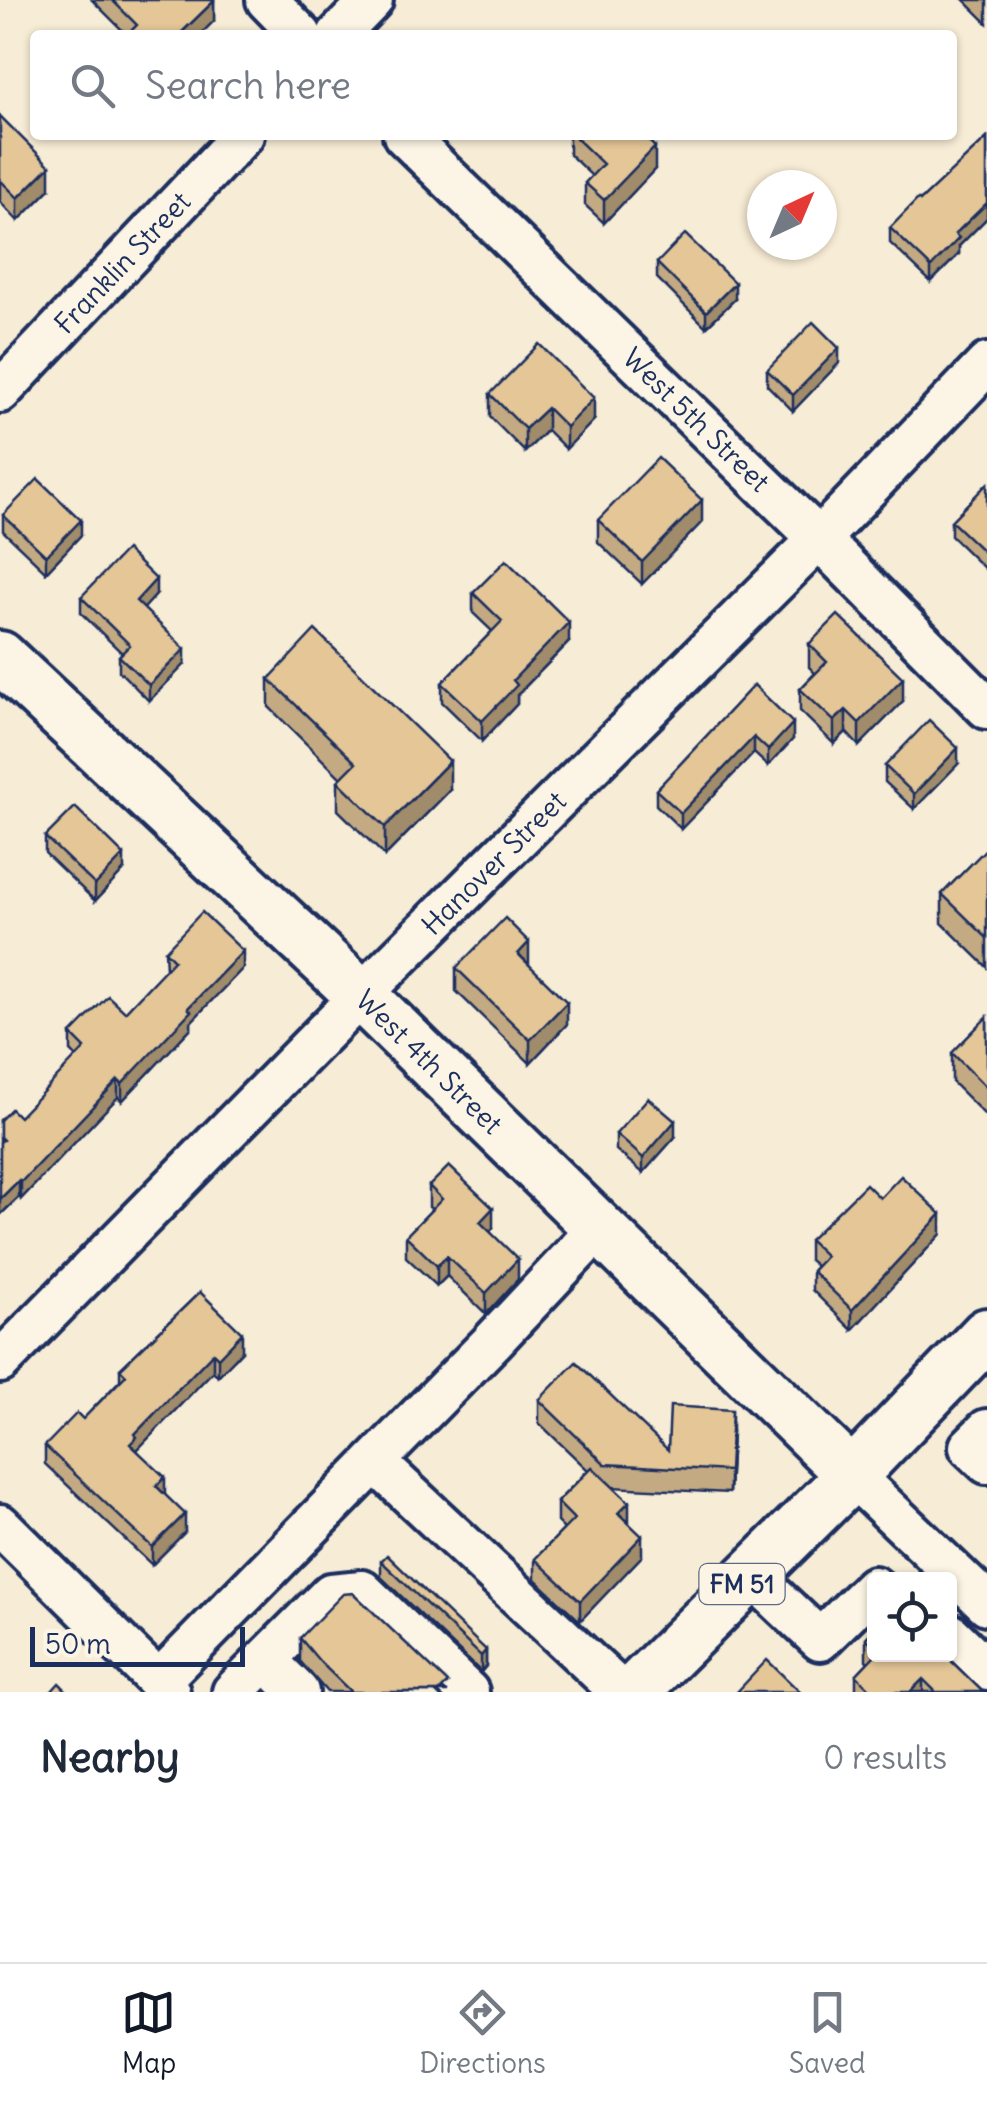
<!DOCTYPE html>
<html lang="en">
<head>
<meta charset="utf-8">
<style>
  :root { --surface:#fff; --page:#f6f6f7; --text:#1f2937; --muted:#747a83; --line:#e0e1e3; --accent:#111827 }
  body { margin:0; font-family:Delius,sans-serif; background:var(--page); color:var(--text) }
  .controls { position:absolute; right:30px; bottom:30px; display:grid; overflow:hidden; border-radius:10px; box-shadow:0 2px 8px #0004 }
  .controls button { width:90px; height:90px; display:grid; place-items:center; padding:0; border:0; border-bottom:2px solid var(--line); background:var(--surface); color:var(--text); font:50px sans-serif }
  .compass { position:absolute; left:747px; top:170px; width:90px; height:90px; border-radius:50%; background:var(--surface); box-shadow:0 2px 8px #0004; rotate:44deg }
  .scale { position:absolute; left:30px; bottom:25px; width:215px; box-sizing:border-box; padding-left:10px; border:5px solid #1b2f5e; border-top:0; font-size:28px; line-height:35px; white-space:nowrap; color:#1b2f5e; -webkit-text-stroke:8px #fcf5e5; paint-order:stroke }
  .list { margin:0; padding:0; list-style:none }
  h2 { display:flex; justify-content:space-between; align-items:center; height:130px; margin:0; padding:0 40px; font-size:42px }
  h2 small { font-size:32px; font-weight:400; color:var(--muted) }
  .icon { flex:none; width:55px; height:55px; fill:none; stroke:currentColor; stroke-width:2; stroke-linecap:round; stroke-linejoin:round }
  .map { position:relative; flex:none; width:987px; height:1692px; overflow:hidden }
  .search { position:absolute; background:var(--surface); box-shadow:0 2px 8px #0004; left:30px; right:30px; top:30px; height:110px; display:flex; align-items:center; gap:25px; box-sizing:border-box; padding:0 35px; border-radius:10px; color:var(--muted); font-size:38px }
  .sheet { height:270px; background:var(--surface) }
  nav { display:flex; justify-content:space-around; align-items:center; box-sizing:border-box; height:140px; border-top:2px solid var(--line); background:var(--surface); font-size:28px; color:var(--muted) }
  nav a { display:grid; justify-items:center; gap:5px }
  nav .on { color:var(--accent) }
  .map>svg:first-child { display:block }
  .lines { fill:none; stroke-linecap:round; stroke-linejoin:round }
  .minor-casing { stroke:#1b2f5e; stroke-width:48 }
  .major-casing { stroke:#1b2f5e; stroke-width:58 }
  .minor { stroke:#fcf5e5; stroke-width:40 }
  .major { stroke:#fcf5e5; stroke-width:50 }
  .wall { fill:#c4aa82; stroke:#1b2f5e; stroke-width:2.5 }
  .shaded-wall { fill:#a08b6a; stroke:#1b2f5e; stroke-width:2.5 }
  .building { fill:#e4c697; stroke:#1b2f5e; stroke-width:2.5 }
  .labels { text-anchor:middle; stroke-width:8; stroke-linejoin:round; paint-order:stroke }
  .shield { fill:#fcf5e5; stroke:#5e6a86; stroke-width:2.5 }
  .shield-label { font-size:25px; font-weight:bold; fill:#1b2f5e }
  .street-label { font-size:28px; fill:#1b2f5e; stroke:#fcf5e5 }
</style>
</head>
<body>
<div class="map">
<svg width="987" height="1692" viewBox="0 0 987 1692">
  <rect width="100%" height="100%" fill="#f7ecd5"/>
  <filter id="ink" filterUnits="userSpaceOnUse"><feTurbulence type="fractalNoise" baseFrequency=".01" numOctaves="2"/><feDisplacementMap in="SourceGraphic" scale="20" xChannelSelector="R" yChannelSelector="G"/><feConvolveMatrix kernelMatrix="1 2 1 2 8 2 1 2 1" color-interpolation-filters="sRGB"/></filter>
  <g filter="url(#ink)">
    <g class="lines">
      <g class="minor-casing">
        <g id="minor">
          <polyline points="267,0 301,35"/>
          <polyline points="338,35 372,0"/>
          <path id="s1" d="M404 135 819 539 987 708"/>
          <path id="s2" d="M0 392 243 135"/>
          <path id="s3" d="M0 1362 361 995 819 539 987 364"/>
          <polyline points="987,1430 970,1447 987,1463"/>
          <polyline points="375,1462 621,1692"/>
          <polyline points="852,1475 987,1604"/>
          <polyline points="0,1525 169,1692"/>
          <polyline points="751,1575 820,1640 874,1587"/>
          <polyline points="950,1634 987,1670"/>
          <polyline points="266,1660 298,1692"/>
          <polyline points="158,1682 492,1342 599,1228"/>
          <polyline points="233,1692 331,1594 362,1591 468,1692"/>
        </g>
      </g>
      <g class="major-casing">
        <g id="major">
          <path id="s4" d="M0 657 361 995 852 1475"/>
          <polyline points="633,1692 852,1475 987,1334"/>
        </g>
      </g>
      <use href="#minor" class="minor"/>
      <use href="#major" class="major"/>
    </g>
    <g class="wall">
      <polygon points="92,0 214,0 214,21 127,35"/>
      <polygon points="964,0 987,0 987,23"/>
      <polygon points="0,116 50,189 18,221 0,202"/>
      <polygon points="569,135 643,135 655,169 604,223 585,205 585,183 592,176 569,154"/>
      <polygon points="987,138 987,218 959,246 959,254 931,282 890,243 890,228 971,155"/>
      <polygon points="657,263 735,299 706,327 657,278"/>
      <polygon points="839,363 793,411 767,385 767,370"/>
      <polygon points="490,394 594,420 566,449 547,430 525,452 490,417"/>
      <polygon points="987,484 987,571 951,536 951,521"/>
      <polygon points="3,515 81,535 46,572 3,531"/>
      <polygon points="598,520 702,522 642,584 598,542"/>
      <polygon points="473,593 569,642 517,695 517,704 482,741 442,702 442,683 492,631 473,613"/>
      <polygon points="156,595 143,609 185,664 149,701 119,671 119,656 122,653 81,613 81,597"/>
      <polygon points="809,644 903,701 859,746 846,732 834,744 800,711 800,689 815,673 809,667"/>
      <polygon points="269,679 450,790 385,856 338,810 338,781 341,778 269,707"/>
      <polygon points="754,685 793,739 768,766 754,753 681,829 656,805 656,790"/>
      <polygon points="958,764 914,809 885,782 885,766"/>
      <polygon points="45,837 124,870 95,901 45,853"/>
      <polygon points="987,848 987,967 942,923 942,894"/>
      <polygon points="165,951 243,968 191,1022 191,1028 122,1101 118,1097 21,1199 19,1197 0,1215 0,1120 19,1117 77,1057 71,1051 71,1034 125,1012 166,969"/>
      <polygon points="529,965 567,1024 530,1063 456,991 456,968"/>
      <polygon points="987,1017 987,1117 952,1082 952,1053"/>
      <polygon points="616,1134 675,1137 643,1173 616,1150"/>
      <polygon points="429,1186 493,1228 490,1231 518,1279 486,1314 447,1276 437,1286 406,1257 406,1236 432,1209 429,1207"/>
      <polygon points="880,1198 941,1234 852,1330 812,1290 812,1271 816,1266 809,1260 809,1240"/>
      <polygon points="200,1292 242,1351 218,1376 213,1371 137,1450 165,1495 185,1532 152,1565 45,1464 45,1446 83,1419 120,1380 120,1369"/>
      <polygon points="539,1400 668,1450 732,1432 729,1493 612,1487 642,1556 580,1621 535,1579 535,1559 564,1529 557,1522 557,1502 588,1470 539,1423"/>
      <polygon points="381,1561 486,1650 486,1666 481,1672 381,1577"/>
      <polygon points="874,1629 874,1654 944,1654 983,1692 856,1692 856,1675 868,1662 866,1660 866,1638"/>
      <polygon points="300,1638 448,1692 327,1692 300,1661"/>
    </g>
    <g class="shaded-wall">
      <polygon points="214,1 214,21 200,35 179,35"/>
      <polygon points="655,147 655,169 604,223 604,200"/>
      <polygon points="50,166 50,189 18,221 18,198"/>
      <polygon points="987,203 987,218 959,246 959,254 931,282 931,267 955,234"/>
      <polygon points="735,283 735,299 706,327 706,312"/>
      <polygon points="839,348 839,363 793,411 793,395"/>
      <polygon points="594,398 594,420 566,449 566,427"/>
      <polygon points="547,408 547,430 525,452 525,429"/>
      <polygon points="702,500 702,522 642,584 642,562"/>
      <polygon points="81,520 81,535 46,572 46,556"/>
      <polygon points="156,579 156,595 136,617 136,601"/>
      <polygon points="569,622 569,642 517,695 517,704 482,741 482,721 513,680"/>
      <polygon points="185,649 185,664 149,701 149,685"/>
      <polygon points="903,678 903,701 859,746 859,723"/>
      <polygon points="846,710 846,732 834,744 834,721"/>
      <polygon points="793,723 793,739 768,766 768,750"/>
      <polygon points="754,737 754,753 681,829 681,813"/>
      <polygon points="958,748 958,764 914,809 914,794"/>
      <polygon points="450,761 450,790 385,856 385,827"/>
      <polygon points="124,855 124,870 95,901 95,885"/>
      <polygon points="529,942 529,964 518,954"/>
      <polygon points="243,951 243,968 191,1022 191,1028 122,1101 122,1084 188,1008"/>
      <polygon points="567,1002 567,1024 530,1063 530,1040"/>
      <polygon points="118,1080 118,1097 21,1199 21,1182"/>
      <polygon points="675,1121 675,1137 643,1173 643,1158"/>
      <polygon points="19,1180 19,1197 0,1215 0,1199"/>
      <polygon points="493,1208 493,1228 480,1242 480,1222"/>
      <polygon points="941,1214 941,1234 852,1330 852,1310"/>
      <polygon points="447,1256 447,1276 437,1286 437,1266"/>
      <polygon points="518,1259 518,1279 486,1314 486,1293"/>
      <polygon points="242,1333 242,1351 218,1376 218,1358"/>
      <polygon points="213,1353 213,1371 137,1450 130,1444 135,1434"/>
      <polygon points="732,1410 732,1432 729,1493 729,1471"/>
      <polygon points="165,1477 165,1495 156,1486"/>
      <polygon points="629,1502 629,1522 618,1513"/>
      <polygon points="185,1514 185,1532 152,1565 152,1547"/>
      <polygon points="642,1536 642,1556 580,1621 580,1601"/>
      <polygon points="486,1650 486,1666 481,1672 481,1656"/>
      <polygon points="923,1679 923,1692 910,1692"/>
    </g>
    <g class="building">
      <polygon points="112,0 214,0 214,1 179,35 127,35 137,25"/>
      <polygon points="0,116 50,166 18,198 0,180"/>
      <polygon points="573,135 643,135 655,147 604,200 585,183 603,164"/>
      <polygon points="987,138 987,203 955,234 959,238 931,267 890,228 918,199 920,201"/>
      <polygon points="685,234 735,283 706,312 657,263"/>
      <polygon points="813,322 839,348 793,395 767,370"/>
      <polygon points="539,344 594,398 566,427 547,408 525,429 490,394"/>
      <polygon points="658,458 702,500 642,562 598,520"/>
      <polygon points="38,479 81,520 46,556 3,515"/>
      <polygon points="987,484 987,555 951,521"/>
      <polygon points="126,550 156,579 136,601 185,649 149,685 119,656 130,645 81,597"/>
      <polygon points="506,560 569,622 513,680 517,685 482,721 442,683 502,621 473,593"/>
      <polygon points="838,615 903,678 859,723 846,710 834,721 800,689 827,662 809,644"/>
      <polygon points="315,630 450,761 385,827 338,781 356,763 269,679"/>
      <polygon points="754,685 793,723 768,750 754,737 681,813 656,790"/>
      <polygon points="929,720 958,748 914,794 885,766"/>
      <polygon points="75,807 124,855 95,885 45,837"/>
      <polygon points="987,848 987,938 942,894"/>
      <polygon points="202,912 243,951 188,1008 191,1011 122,1084 118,1080 21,1182 19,1180 0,1199 0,1142 3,1140 0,1137 0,1120 11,1109 19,1117 85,1048 71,1034 108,996 125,1012 174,960 165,951"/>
      <polygon points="505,918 529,942 518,954 567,1002 530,1040 456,968"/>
      <polygon points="987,1017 987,1088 952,1053"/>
      <polygon points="648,1098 675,1121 643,1158 616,1134"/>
      <polygon points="449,1166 493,1208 480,1222 518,1259 486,1293 447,1256 437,1266 406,1236 442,1199 429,1186"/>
      <polygon points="901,1176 941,1214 852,1310 812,1271 826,1256 809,1240 866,1184 880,1198"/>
      <polygon points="200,1292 242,1333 218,1358 213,1353 135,1434 137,1437 130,1444 165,1477 156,1486 185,1514 152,1547 45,1446 77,1413 83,1419 126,1375 120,1369"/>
      <polygon points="576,1362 668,1450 670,1406 732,1410 729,1471 605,1464 539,1400"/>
      <polygon points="592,1467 629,1502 618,1513 642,1536 580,1601 535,1559 574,1519 557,1502"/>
      <polygon points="387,1555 486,1650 481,1656 381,1561"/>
      <polygon points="353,1593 448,1683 439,1692 351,1692 321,1663 300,1638 343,1594"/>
      <polygon points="874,1629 874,1646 866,1638"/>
      <polygon points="876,1654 944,1654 983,1692 936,1692 923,1679 910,1692 873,1692 856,1675"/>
      <polygon points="767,1660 800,1692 737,1692"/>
      <polygon points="59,1683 68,1692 51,1692"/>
    </g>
  </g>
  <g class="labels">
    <rect class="shield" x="699.5" y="1564" width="85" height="40" rx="8"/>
    <g class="shield-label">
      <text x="742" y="1593">FM 51</text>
    </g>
    <g class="street-label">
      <text dy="10" stroke="none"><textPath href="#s2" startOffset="178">Franklin Street</textPath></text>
      <text dy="10" stroke="none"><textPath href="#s1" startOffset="408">West 5th Street</textPath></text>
      <text dy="10" stroke="none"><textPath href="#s3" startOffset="702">Hanover Street</textPath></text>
      <text dy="10" stroke="none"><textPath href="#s4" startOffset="590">West 4th Street</textPath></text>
    </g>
  </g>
</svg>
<div class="controls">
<button><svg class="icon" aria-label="locate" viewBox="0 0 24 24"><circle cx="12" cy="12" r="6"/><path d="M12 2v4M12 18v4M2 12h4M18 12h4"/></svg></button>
</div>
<svg class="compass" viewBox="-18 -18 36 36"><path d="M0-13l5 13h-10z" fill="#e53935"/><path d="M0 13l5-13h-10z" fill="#747a83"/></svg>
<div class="scale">50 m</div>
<div class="search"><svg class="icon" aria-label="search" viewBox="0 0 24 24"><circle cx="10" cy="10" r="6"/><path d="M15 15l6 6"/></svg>Search here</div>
</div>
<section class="sheet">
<h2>Nearby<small>0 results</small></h2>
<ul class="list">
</ul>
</section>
<nav>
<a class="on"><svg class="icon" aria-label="map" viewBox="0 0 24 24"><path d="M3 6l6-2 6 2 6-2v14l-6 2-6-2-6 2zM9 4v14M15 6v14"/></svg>Map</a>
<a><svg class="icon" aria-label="directions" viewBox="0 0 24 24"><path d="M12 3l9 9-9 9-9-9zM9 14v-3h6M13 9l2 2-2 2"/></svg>Directions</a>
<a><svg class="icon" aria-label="saved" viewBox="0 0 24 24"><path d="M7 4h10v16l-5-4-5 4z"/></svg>Saved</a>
</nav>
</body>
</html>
